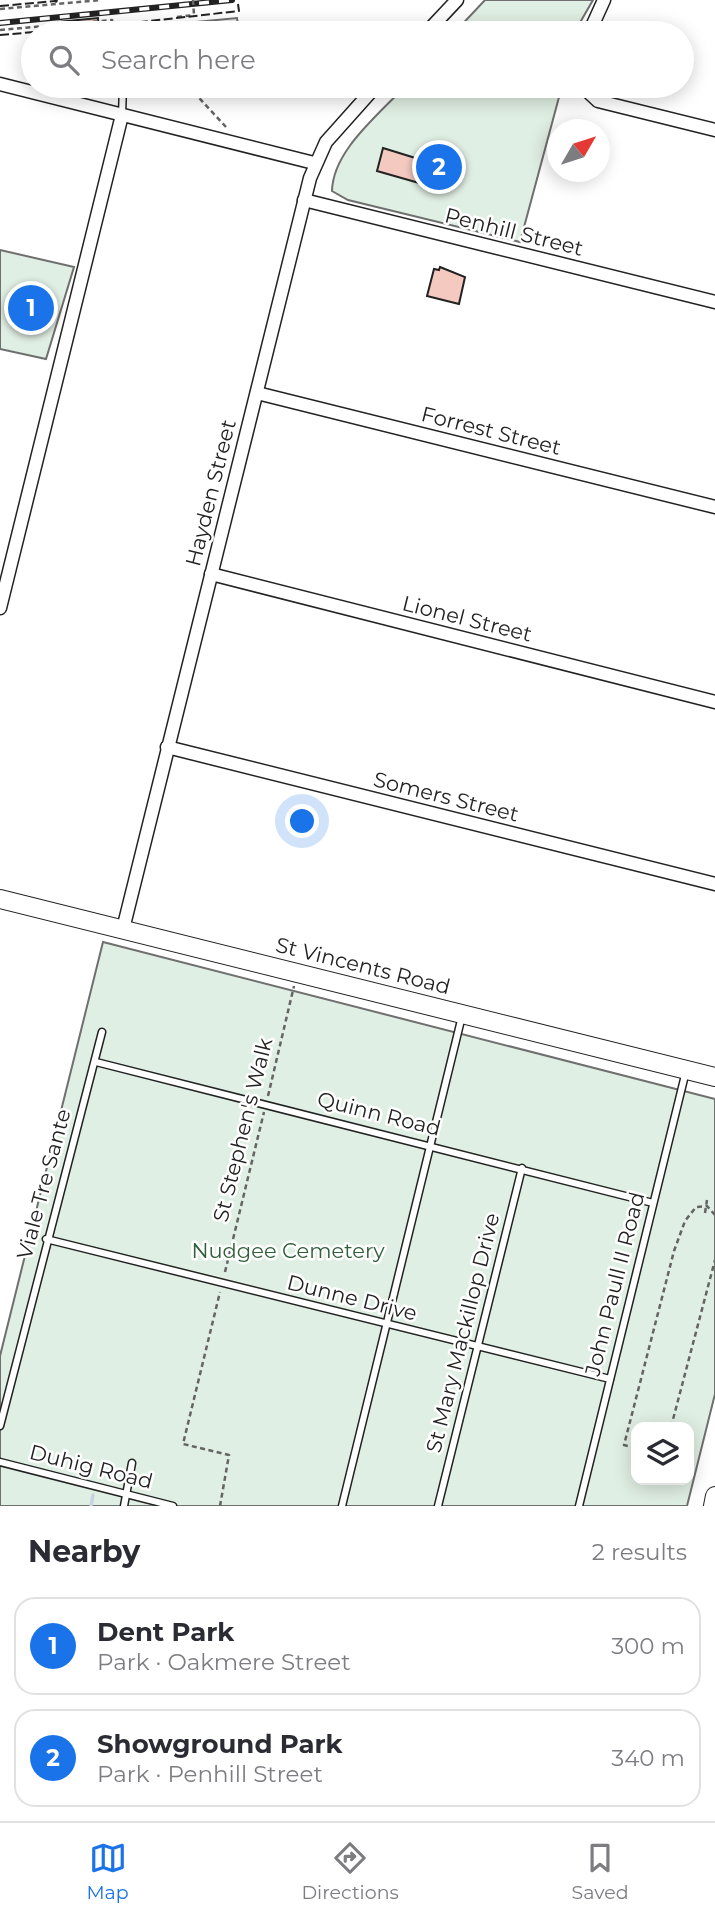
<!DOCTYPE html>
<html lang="en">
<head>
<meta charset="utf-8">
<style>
  :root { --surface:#fff; --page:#f7f7f7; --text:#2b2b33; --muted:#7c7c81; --line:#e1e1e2; --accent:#1a73e8 }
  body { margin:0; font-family:Montserrat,sans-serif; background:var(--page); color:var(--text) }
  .controls { position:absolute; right:21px; bottom:21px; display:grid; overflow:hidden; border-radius:14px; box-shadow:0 4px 18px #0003 }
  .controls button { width:63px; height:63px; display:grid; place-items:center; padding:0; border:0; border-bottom:2px solid var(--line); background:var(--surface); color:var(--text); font:35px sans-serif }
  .compass { position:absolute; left:547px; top:119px; width:63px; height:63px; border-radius:50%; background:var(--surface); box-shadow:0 4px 18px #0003; rotate:51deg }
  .you { position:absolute; left:303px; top:822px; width:24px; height:24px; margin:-18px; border:5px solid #fff; border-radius:50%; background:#1a73e8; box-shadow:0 0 0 10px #1a73e833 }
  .badge { display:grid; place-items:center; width:46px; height:46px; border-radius:50%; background:var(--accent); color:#fff; font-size:23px; font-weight:700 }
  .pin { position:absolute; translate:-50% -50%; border:4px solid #fff; box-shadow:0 2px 7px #0006 }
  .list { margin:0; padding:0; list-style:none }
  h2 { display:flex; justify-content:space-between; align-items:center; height:91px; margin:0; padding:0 28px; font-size:30px }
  h2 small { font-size:23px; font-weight:400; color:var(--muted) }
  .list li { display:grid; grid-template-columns:46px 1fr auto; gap:21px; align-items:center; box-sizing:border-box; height:98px; margin:0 14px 14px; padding:0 14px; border:2px solid var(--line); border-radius:21px }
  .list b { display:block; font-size:26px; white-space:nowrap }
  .list p { margin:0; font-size:23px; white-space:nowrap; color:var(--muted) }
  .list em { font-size:23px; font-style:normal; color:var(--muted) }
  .icon { flex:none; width:38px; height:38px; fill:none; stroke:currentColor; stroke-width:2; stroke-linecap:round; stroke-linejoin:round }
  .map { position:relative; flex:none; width:715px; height:1506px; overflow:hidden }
  .search { position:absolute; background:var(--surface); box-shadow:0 4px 18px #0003; left:21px; right:21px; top:21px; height:77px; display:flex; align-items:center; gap:18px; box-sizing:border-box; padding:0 24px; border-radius:38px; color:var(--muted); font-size:26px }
  .sheet { height:315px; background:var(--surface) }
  nav { display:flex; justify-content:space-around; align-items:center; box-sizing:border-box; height:98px; border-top:2px solid var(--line); background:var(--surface); font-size:19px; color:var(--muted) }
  nav a { display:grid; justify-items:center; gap:4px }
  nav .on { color:var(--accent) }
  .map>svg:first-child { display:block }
  .green { fill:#e0efe3; stroke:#6f6f6f; stroke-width:2; fill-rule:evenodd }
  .parking { fill:#ededed; stroke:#6f6f6f; stroke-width:2 }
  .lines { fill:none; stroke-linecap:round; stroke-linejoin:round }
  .stream { stroke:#c7d3dd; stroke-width:3.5 }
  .building { fill:#f3c9c0; stroke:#222; stroke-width:2 }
  .service-casing { stroke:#222; stroke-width:9 }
  .minor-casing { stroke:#222; stroke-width:15 }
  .secondary-casing { stroke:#222; stroke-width:20 }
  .path { stroke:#646464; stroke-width:2.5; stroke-dasharray:5 3.5; stroke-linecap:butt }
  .service { stroke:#fff; stroke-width:6 }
  .minor { stroke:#fff; stroke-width:12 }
  .secondary { stroke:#fff; stroke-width:18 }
  .rail-casing { stroke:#222; stroke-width:6 }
  .rail { stroke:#fff; stroke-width:3.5; stroke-dasharray:10; stroke-linecap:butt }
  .path-bridge { stroke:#646464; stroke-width:2.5; stroke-dasharray:5 3.5; stroke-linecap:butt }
  .fence { stroke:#222; stroke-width:2; stroke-dasharray:9 3.5; stroke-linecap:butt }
  .wall { stroke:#222; stroke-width:3.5 }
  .labels { text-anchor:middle; stroke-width:5; stroke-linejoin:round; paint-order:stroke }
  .street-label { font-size:21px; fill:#222; stroke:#fff }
  .park-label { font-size:21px; fill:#2f5e38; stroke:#fff }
</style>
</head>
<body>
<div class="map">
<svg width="715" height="1506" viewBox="0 0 715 1506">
  <rect width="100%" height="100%" fill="#fff"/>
  <g class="green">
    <polygon points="485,0 593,0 574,33 454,33"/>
    <path d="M405 86H562L520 242 348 200 332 191C333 150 379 115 405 86Z"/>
    <polygon points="0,250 74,267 46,359 0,349"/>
    <path d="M103 942 715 1099V1394L687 1506H0V1356ZM636 1427H689V1480H636Z"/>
  </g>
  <polygon class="parking" points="237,18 239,33 130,33 133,28"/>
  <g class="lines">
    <polyline class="stream" points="91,1506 93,1495"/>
  </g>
  <g class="building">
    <polygon points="98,18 99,33 59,33 58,22"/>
    <polygon points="383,148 425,161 419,183 377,171"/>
    <polygon points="440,267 465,277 459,304 427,296 434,269 439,270"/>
  </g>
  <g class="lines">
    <g class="service-casing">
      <g id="service">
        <polyline points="122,115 123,86"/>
        <polyline points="96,1062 653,1203"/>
        <polyline points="46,1239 610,1379"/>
        <polyline points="0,1426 102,1032"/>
        <polyline points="0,1462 173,1506"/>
        <polyline points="124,1506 132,1463"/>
        <polyline points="342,1506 462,1016"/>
        <polyline points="438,1506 522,1168"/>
        <polyline points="579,1506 686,1071"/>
      </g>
    </g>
    <g class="minor-casing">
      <g id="minor">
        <polyline points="426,33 457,0"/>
        <polyline points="589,33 604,0"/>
        <polyline points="0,84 314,163"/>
        <polyline points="582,86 598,101 715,130"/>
        <polyline points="304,200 715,302"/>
        <polyline points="257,393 715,507"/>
        <polyline points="211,574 715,702"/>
        <polyline points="0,608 122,115"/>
        <polyline points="167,747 715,884"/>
        <polyline points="123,929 310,178 326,142 376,86"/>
      </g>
    </g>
    <g class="secondary-casing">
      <g id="secondary">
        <polyline points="0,899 715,1077"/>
        <polyline points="713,1506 715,1496"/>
      </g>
    </g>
    <g class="path">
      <polyline points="0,9 101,0"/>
      <polyline points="177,17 194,15"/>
      <polyline points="0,30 112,20 114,33"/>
      <polyline points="188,86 226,127"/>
      <polyline points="390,89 415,94 478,86"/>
      <polyline points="268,1096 294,986"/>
      <polyline points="705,1213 707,1200"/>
      <polyline points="225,1272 264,1112"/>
      <polyline points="671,1427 715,1260"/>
      <polyline points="636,1448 624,1445 674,1251 685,1221 696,1207 707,1206 715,1215"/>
      <polyline points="220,1506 229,1455 183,1444 220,1292"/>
    </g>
    <use href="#service" class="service"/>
    <use href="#minor" class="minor"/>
    <use href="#secondary" class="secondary"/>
    <g class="rail-casing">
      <polyline id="rail" points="0,23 232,0"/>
    </g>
    <use href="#rail" class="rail"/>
    <polyline class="path-bridge" points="193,0 194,15"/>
    <g class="fence">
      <polyline points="0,6 56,1"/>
      <polyline points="114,25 239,11 238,4"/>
      <polyline points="99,27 109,26"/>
      <polyline points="0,35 58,30"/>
    </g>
    <polyline class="wall" points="56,0 56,1"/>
  </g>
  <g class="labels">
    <g class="street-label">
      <text transform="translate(514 232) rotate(14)" y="7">Penhill Street</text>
      <text transform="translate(491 431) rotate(14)" y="7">Forrest Street</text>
      <text transform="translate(211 493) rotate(-76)" y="7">Hayden Street</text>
      <text transform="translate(467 619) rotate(14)" y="7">Lionel Street</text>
      <text transform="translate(446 797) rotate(14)" y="7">Somers Street</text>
      <text transform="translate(363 966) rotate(14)" y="7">St Vincents Road</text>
      <text transform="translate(379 1114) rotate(14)" y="7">Quinn Road</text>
      <text transform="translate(243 1130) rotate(-76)" y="7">St Stephen's Walk</text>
      <text transform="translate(44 1184) rotate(-75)" y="7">Viale Tre Sante</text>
      <text transform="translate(615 1284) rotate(-76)" y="7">John Paull II Road</text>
      <text transform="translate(352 1298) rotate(14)" y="7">Dunne Drive</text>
      <text transform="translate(463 1333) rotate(-76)" y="7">St Mary Mackillop Drive</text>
      <text transform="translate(91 1467) rotate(14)" y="7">Duhig Road</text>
    </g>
    <g class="park-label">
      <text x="288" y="1258">Nudgee Cemetery</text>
    </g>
  </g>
</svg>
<div class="controls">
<button><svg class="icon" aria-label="layers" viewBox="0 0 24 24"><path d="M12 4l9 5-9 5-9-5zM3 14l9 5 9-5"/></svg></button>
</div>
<svg class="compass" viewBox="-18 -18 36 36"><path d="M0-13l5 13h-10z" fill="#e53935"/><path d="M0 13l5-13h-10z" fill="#7c7c81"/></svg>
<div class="you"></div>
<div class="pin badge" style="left:31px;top:308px">1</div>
<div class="pin badge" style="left:439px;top:167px">2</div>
<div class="search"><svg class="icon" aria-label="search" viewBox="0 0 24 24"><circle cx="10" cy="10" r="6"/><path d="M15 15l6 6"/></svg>Search here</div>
</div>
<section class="sheet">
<h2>Nearby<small>2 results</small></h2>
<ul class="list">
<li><span class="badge">1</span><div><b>Dent Park</b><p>Park · Oakmere Street</p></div><em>300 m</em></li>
<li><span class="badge">2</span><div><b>Showground Park</b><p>Park · Penhill Street</p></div><em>340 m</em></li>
</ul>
</section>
<nav>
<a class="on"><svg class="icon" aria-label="map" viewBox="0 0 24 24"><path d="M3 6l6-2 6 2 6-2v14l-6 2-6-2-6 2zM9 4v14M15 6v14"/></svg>Map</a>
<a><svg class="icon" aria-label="directions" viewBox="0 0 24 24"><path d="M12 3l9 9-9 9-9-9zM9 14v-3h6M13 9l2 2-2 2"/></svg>Directions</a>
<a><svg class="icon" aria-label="saved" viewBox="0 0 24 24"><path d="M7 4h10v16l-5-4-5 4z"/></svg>Saved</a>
</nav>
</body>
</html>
